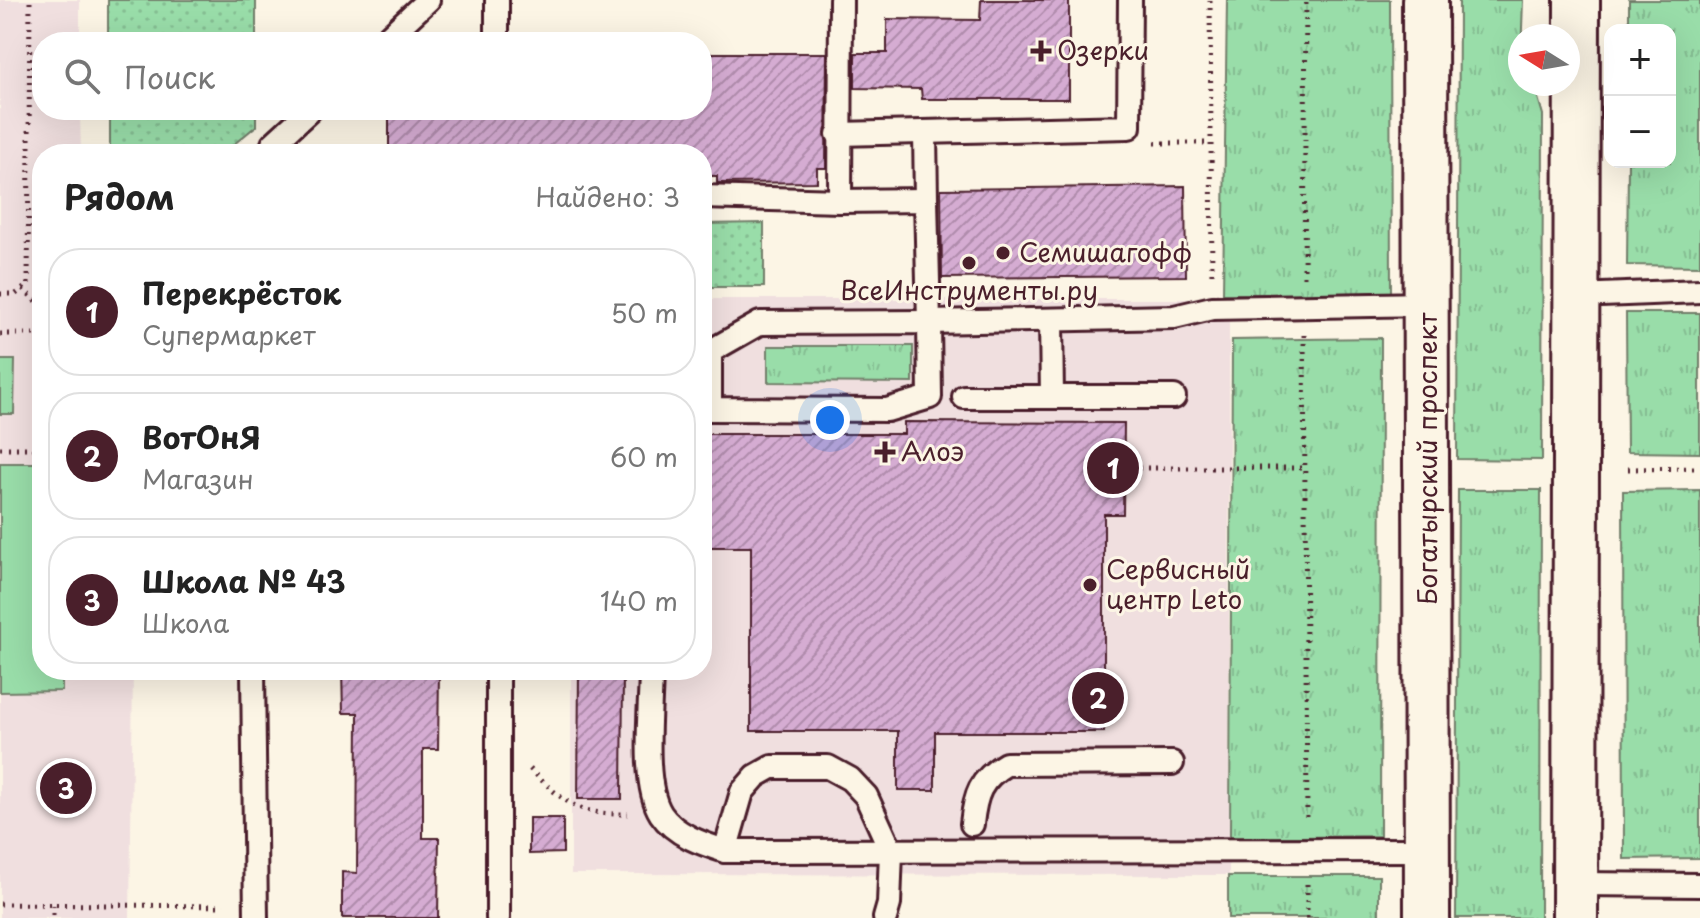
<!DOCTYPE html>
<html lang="ru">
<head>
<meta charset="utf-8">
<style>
  :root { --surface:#fff; --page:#f2f2f2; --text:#222; --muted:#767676; --line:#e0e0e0; --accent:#4a1f2b }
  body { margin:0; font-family:"Playpen Sans",sans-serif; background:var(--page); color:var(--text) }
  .controls { position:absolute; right:24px; top:24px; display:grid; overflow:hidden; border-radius:16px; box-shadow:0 8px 32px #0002 }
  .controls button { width:72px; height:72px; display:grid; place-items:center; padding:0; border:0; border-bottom:2px solid var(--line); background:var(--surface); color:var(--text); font:40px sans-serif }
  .compass { position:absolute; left:1508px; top:24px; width:72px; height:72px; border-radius:50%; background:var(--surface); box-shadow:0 8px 32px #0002; rotate:281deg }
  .you { position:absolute; left:830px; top:420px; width:28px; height:28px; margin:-20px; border:6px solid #fff; border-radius:50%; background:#1a73e8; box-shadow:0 0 0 12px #1a73e833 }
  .badge { display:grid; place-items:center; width:52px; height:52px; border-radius:50%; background:var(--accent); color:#fff; font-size:26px; font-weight:700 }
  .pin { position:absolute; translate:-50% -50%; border:4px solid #fff; box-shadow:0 2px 8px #0006 }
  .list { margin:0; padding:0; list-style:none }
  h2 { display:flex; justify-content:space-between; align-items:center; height:104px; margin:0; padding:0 32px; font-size:34px }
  h2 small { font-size:26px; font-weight:400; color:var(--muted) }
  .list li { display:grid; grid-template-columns:52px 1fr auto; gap:24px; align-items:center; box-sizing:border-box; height:128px; margin:0 16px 16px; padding:0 16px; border:2px solid var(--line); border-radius:32px }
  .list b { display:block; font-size:30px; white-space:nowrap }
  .list p { margin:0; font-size:26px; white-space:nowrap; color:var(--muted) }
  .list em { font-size:26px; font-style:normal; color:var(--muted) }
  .icon { flex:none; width:44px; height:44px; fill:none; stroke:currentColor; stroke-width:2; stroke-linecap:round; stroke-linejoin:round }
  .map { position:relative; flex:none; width:1700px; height:918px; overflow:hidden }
  .search { position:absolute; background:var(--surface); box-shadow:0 8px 32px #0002; left:32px; top:32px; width:680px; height:88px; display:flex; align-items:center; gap:20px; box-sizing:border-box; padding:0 28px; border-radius:32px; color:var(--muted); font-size:30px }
  .panel { position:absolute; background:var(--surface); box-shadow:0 8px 32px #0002; left:32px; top:144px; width:680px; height:536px; border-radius:32px }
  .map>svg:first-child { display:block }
  .built { fill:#f0dfdf }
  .grass { fill:url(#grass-tufts); stroke:#727e6a; stroke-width:2 }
  .park { fill:url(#park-dots); stroke:#727e6a; stroke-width:2 }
  .pitch { fill:#99dda9; stroke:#727e6a; stroke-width:2 }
  .building { fill:url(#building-hatch); stroke:#4a1f2b; stroke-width:2 }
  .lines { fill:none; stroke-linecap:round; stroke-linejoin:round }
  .lane-casing { stroke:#4a1f2b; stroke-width:28 }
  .secondary-casing { stroke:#4a1f2b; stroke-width:50 }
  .path { stroke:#4a1f2b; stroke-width:5; stroke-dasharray:2 6; stroke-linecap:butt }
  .lane { stroke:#fcf5e5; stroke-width:22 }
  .secondary { stroke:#fcf5e5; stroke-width:44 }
  .poi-dot { fill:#4a1f2b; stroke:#fcf5e5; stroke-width:3 }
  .labels { text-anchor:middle; stroke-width:6; stroke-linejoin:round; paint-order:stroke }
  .poi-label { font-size:26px; fill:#4a1f2b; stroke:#fcf5e5; text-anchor:start }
  .street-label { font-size:26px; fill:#4a1f2b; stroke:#fcf5e5 }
</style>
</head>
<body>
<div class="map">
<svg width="1700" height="918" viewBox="0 0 1700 918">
  <defs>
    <pattern id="grass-tufts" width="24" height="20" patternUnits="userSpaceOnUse" patternTransform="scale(2)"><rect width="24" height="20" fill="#99dda9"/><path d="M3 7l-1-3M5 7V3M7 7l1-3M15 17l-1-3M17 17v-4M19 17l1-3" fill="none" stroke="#85bd92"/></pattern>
    <pattern id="park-dots" width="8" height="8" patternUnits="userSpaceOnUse" patternTransform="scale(2)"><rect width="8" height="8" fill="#99dda9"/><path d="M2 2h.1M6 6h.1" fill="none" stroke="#85bd92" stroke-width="1.8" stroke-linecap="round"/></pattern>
    <pattern id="building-hatch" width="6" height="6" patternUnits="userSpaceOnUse" patternTransform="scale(2)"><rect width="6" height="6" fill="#d5acd2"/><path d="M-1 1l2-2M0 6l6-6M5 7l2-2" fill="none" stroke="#af8bab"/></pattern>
  </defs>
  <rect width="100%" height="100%" fill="#fcf5e5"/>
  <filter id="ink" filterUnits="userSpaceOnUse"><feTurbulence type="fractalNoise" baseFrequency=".0125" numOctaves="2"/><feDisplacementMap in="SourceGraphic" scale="16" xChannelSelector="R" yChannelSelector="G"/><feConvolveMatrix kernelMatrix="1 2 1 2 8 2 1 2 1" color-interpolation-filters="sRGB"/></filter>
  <g filter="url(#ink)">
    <g class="built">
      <polygon points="0,0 80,0 80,42 42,42 42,110 80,110 81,154 42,154 42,670 133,670 130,918 0,918"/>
      <polygon points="702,299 1229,299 1229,875 571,874 571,670 702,670"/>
    </g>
    <g class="grass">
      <polygon points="1227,0 1390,0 1391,294 1223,294"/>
      <polygon points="1459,0 1523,0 1520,84 1534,84 1543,115 1542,460 1457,459"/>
      <polygon points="1629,0 1700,0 1700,266 1627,265 1628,162 1670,162 1670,30 1629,30"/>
      <polygon points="1626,313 1700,313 1700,453 1627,452"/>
      <polygon points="1381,338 1380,836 1230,838 1232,340"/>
      <polygon points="768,346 913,346 913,383 768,382"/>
      <polygon points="1458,490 1541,490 1540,918 1456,918"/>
      <polygon points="1700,490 1700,858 1624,859 1623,491"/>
      <rect x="1228" y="876" width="151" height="42"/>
    </g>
    <g class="park">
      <rect x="108" y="0" width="148" height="42"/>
      <polygon points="110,110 256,110 256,126 222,154 110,154"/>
      <polygon points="764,223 764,287 702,287 702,224"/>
    </g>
    <g class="pitch">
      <polygon points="0,360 15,360 14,414 0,414"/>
      <polygon points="0,463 42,463 42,670 62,670 62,691 0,692"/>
    </g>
    <g class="building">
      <polygon points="981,0 1069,0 1069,99 922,99 921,89 855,88 855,53 887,53 887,19 980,20"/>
      <polygon points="702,53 827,53 826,168 817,168 817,182 717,183 717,176 703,176 702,154 389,154 389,110 702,110"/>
      <polygon points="1185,186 1186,276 942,278 941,189"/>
      <polygon points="904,422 1124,423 1123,514 1104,514 1104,732 935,732 935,790 898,790 898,731 751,731 751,547 702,547 702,434 904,434"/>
      <polygon points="342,670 439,670 438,749 423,749 423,838 439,838 438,918 342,918 342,872 357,873 358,713 343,713"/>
      <polygon points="579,670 623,670 622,799 578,799"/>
      <polygon points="529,818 563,818 563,853 529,854"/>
    </g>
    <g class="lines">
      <g class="lane-casing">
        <g id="lane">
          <polyline points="841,0 840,201 926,200 929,322 1174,317 1212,308 1428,304"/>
          <polyline points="383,42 428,0"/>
          <polyline points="497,42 497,0"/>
          <polyline points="925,133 926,200"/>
          <polyline points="838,134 1129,127 1130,0"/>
          <polyline points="271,154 273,144 310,110"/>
          <polyline points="702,197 840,201"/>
          <polyline points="1577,296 1700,291"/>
          <polyline points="1051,320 1052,397"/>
          <polyline points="702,356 760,323 929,322 930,397 887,410 710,409 710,352"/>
          <polyline points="964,397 1174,397"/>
          <polyline points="253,670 256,918"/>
          <polyline points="498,670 498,918"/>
          <path d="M651 670C651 707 641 783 661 814 675 835 703 844 725 851L1427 850"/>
          <path d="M972 824C975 795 980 779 1006 764L1172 763"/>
          <polyline points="725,851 742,792 756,776 772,767 828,767 850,779 866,796 891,851 889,904 885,918"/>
          <polyline points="1575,884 1700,885"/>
        </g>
      </g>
      <g class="secondary-casing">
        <g id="secondary">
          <polyline points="1425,0 1427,918"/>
          <polyline points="1575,918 1577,0"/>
        </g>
      </g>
      <g class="path">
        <polyline points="1210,0 1212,279"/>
        <polyline points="1155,143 1211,143"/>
        <polyline points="1304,277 1306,0"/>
        <polyline points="23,289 42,306"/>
        <polyline points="0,294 16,294 28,285 30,0"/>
        <polyline points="0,334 42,334"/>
        <polyline points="1304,335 1307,821"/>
        <polyline points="0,448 42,448"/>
        <polyline points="1123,468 1306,468"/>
        <polyline points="1628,469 1700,468"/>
        <path d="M530 769C565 803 577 815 628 814"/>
        <polyline points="0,904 224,906"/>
        <polyline points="53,905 53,918"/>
        <polyline points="1307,918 1307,879"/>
      </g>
      <use href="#lane" class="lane"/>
      <use href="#secondary" class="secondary"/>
    </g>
  </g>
  <g class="poi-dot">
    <path d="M1037 39h8v8h8v8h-8v8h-8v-8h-8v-8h8z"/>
    <circle cx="1003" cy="253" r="8"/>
    <circle cx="969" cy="263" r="8"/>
    <path d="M881 440h8v8h8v8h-8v8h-8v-8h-8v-8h8z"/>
    <circle cx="1090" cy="585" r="8"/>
  </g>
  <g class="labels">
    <g class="poi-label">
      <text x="1057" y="60">Озерки</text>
      <text x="1019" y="262">Семишагофф</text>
      <text x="969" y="300" text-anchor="middle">ВсеИнструменты.ру</text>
      <text x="901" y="461">Алоэ</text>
      <text x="1106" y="579">Сервисный<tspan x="1106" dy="30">центр Leto</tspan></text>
    </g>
    <g class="street-label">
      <text transform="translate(1428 459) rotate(-90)" y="9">Богатырский проспект</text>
    </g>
  </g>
</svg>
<div class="controls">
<button>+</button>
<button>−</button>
</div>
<svg class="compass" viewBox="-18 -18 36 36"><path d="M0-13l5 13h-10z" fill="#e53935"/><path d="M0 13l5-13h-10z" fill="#767676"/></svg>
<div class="you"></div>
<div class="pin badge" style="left:1113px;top:468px">1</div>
<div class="pin badge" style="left:1098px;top:698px">2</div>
<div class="pin badge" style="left:66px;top:788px">3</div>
<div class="search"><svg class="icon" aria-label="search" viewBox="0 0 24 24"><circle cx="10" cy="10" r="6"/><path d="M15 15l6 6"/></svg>Поиск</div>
<section class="panel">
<h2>Рядом<small>Найдено: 3</small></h2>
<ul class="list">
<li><span class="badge">1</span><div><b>Перекрёсток</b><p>Супермаркет</p></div><em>50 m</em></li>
<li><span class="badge">2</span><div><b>ВотОнЯ</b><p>Магазин</p></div><em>60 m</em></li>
<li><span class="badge">3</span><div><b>Школа № 43</b><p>Школа</p></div><em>140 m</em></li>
</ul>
</section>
</div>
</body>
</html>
